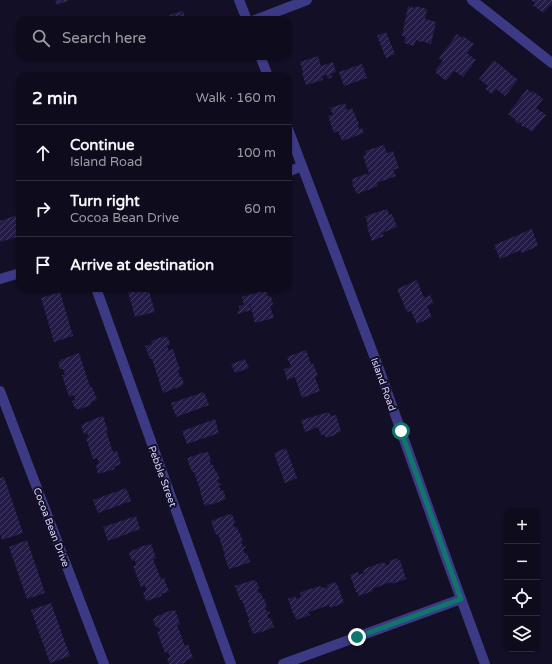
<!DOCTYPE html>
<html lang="en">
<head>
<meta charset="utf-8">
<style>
  :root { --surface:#0e0b1c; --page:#1c1929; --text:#f1f3f6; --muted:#9b9ba3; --line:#2e2b3b }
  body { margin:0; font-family:"Varela Round",sans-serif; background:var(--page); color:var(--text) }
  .controls { position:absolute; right:12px; bottom:12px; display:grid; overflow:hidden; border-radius:8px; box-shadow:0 1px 3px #0004 }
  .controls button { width:36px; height:36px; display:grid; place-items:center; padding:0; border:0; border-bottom:1px solid var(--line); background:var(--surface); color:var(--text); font:20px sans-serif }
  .stop { position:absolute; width:12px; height:12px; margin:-9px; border:3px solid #0f766e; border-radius:50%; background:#fff }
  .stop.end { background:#0f766e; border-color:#fff; box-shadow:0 1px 4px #0008 }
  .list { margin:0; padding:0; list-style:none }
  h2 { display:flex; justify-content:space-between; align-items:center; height:52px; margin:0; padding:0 16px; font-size:17px }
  h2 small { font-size:13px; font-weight:400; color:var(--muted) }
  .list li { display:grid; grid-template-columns:26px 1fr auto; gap:12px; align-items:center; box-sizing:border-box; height:56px; padding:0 16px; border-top:1px solid var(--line) }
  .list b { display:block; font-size:15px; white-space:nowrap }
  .list p { margin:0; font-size:13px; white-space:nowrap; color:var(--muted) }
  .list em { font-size:13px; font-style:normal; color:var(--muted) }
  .icon { flex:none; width:22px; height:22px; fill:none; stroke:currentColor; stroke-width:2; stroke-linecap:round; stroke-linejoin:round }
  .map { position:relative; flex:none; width:552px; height:664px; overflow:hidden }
  .search { position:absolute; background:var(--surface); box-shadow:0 1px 3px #0004; left:16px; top:16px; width:276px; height:44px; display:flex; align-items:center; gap:10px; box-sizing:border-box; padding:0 14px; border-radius:12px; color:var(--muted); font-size:15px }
  .panel { position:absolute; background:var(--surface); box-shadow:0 1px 3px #0004; left:16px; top:72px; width:276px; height:220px; border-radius:12px }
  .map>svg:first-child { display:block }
  .building { fill:url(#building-hatch) }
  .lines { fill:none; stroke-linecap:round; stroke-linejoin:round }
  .minor { stroke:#3d3a85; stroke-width:10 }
  .route { stroke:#0f766e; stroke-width:5 }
  .labels { text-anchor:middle; stroke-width:4; stroke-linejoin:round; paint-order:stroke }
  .street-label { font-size:10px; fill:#d9d4ff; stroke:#130f26 }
</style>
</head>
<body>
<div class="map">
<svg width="552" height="664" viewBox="0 0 552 664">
  <defs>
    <pattern id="building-hatch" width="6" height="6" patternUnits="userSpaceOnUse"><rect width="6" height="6" fill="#241b47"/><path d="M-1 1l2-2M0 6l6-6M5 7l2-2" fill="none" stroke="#433b63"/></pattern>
  </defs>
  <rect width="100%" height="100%" fill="#130f26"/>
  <g class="building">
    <polygon points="55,0 70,0 57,5"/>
    <polygon points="531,0 552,0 552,6 550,5 543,13 533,5 535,3"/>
    <polygon points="408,6 415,8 415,6 427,9 425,19 436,22 431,44 421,41 420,42 417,41 418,40 416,40 414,46 404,43 406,37 402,36"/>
    <polygon points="183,11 186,20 171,20 169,15"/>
    <polygon points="386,32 395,54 386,58 377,36"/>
    <polygon points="457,34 462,38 463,36 474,44 467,53 476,60 463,77 454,71 446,81 436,73 436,69 443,61 439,58"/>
    <polygon points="318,56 321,66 333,62 336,72 331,74 332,77 328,79 327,75 322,76 323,80 306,85 302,73 303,72 300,62"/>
    <polygon points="494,60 518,80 505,96 496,89 492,94 485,89 488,86 479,79"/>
    <polygon points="362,64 367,78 344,86 339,72"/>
    <polygon points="527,89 532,93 533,91 543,99 536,108 546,115 532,132 524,126 523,127 521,125 522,124 519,122 518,124 515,121 516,120 508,114"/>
    <polygon points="345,103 347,110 352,108 359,124 358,125 359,129 362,128 364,133 342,141 338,131 334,133 328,116 333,115 330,108"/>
    <polygon points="384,145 387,153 393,151 399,168 393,170 396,176 377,183 378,186 357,194 352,184 353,183 352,179 369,173 363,156 366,155 365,151"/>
    <polygon points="387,209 389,215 392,214 397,227 382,233 384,236 372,241 368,230 368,229 367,224 368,224 365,217 370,214 372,214"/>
    <polygon points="20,214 20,236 0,242 0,221"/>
    <polygon points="532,229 538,246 522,253 521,250 500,259 494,245"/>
    <polygon points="417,280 424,298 430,295 434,303 427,306 432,317 417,324 411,311 407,312 397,289"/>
    <polygon points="127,288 148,288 155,312 135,317"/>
    <polygon points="266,290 268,297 271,296 273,305 270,306 274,318 255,323 250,304 249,304 251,310 238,314 237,312 239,310 239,306 244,305 242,297"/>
    <polygon points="60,292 73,336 54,342 41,298"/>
    <polygon points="165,336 165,338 168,337 170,345 167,346 169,351 173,349 180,370 178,371 180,377 182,377 184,384 182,385 182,386 163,393 152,359 150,359 145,346 152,344 151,341"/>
    <polygon points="306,350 311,364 313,363 318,376 315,377 320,391 302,398 295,377 287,380 284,369 291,367 287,357"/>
    <polygon points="79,353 90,387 92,387 97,400 91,402 91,405 77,410 77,408 75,409 72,401 75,400 74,395 69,397 62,375 65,375 63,369 60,369 58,362 61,361 60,360"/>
    <polygon points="245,359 249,368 235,373 231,364"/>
    <polygon points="204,392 209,405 176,417 171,403"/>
    <polygon points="329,412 331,416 336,415 341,431 337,433 335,435 326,438 324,434 321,435 318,427 305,432 301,420"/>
    <polygon points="103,416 108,431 106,431 113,452 117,451 121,464 114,467 115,469 98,474 96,465 99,463 97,458 93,459 86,438 89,437 87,433 84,434 81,425 84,424 84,423 91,421 91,420"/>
    <polygon points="215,419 219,433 187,444 182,431"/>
    <polygon points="286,448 297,478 285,483 274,453"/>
    <polygon points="205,452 205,453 208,452 211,460 210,461 211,465 213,465 215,471 216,470 220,479 217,480 219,484 221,483 222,485 219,486 221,491 223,490 226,499 211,505 210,504 205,506 200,492 201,492 194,472 192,472 187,458"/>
    <polygon points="4,477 23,533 2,540 0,533 0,478"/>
    <polygon points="126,488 131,501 98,513 93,500"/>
    <polygon points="229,514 229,515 232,514 235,523 233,523 235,528 237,527 239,533 240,533 243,542 241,542 243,547 245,546 246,548 243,549 245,554 247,553 250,562 234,568 234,567 229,569 224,555 225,555 218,534 216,535 211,521"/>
    <polygon points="136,516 140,529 108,541 103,527"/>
    <polygon points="27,540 45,593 27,599 9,547"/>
    <polygon points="151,544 156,558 153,559 161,579 164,578 169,592 161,594 162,596 146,601 143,592 146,591 145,585 141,587 133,566 136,565 135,560 132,561 129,553 132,552 131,551 139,548 139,547"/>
    <polygon points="398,558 398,561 400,560 406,579 392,584 391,582 372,589 373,591 359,596 357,592 356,592 350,575 358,572 359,575 364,573 363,570 369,567 384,562 385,564 386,564 387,565 390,564 389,561"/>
    <polygon points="253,580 253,581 256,580 259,588 257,589 259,593 261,593 263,599 264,598 267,607 265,608 267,612 269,611 270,613 267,615 269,619 271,618 274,627 259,633 258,632 253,634 248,621 249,620 242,600 240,600 235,586"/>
    <polygon points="335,582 336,584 337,584 344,603 330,608 329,605 309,612 310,615 296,620 295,615 294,616 288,599 296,596 296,599 301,597 300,593 306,590 321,586 322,588 323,587 324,588 328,587 327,585"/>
    <polygon points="51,603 70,656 50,663 31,610"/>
    <polygon points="175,610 180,624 177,625 185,646 188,644 193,658 186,660 186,662 181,664 169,664 167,658 170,657 168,652 165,653 157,632 160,631 159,627 156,628 153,619 156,618 155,617 163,614 162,613"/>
  </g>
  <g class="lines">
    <g class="minor">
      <polyline points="239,0 247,20"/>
      <polyline points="472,0 552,63"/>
      <polyline points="255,20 307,0"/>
      <polyline points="260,56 268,76"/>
      <polyline points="288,129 379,369 449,566 485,664"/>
      <polyline points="288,172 302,166"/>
      <polyline points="0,279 20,273"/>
      <polyline points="96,288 231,664"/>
      <polyline points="0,391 104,664"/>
      <polyline points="283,664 461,599"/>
    </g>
  </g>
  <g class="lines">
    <polyline class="route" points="357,637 461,599 401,431"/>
  </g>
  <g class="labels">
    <g class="street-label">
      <text transform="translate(384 384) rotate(70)" y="4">Island Road</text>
      <text transform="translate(163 476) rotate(70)" y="4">Pebble Street</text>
      <text transform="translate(52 527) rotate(69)" y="4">Cocoa Bean Drive</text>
    </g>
  </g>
</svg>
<div class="controls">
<button>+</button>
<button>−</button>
<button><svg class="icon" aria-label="locate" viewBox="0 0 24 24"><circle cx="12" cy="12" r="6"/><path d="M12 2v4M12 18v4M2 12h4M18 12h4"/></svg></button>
<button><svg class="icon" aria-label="layers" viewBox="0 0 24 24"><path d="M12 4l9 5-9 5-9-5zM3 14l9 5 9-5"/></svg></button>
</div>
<div class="stop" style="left:401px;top:431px"></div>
<div class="stop end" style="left:357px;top:637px"></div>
<div class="search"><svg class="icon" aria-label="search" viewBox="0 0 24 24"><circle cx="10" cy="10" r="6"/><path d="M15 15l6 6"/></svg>Search here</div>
<section class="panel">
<h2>2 min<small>Walk · 160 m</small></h2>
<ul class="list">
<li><svg class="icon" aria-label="ahead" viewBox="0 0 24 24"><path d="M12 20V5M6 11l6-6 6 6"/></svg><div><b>Continue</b><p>Island Road</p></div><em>100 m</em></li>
<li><svg class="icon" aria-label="right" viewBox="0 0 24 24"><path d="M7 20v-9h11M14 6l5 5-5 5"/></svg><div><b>Turn right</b><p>Cocoa Bean Drive</p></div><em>60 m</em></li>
<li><svg class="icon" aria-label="arrive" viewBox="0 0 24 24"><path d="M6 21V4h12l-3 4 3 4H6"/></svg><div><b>Arrive at destination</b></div></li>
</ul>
</section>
</div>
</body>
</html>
